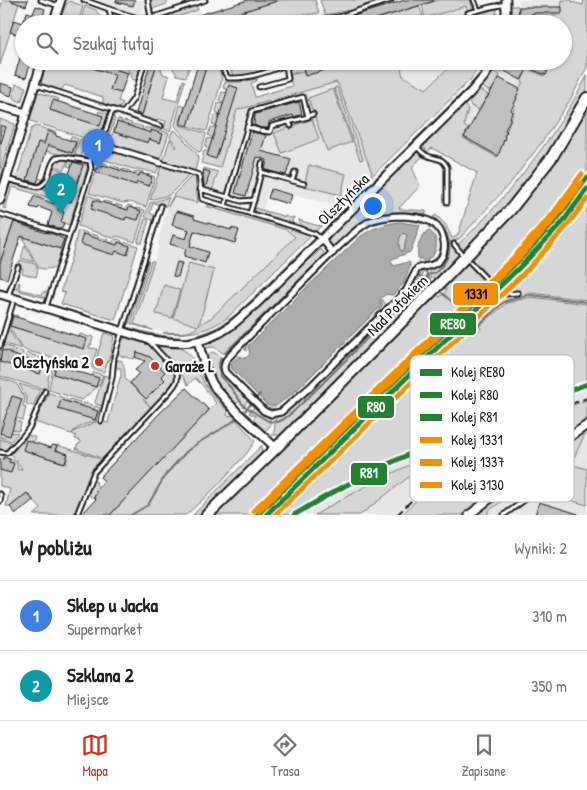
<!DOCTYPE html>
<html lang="pl">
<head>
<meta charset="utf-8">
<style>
  :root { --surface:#fff; --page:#f2f2f2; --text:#222; --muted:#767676; --line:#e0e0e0; --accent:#c8321e }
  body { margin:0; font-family:"Patrick Hand",sans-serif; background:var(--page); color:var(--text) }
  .you { position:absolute; left:372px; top:205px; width:18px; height:18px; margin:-12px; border:4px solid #fff; border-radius:50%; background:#1a73e8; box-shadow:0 0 0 8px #1a73e833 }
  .badge { display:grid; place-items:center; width:32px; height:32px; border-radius:50%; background:var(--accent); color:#fff; font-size:16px; font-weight:700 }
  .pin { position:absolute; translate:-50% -41px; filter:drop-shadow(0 1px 2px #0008) }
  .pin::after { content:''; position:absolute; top:26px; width:18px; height:15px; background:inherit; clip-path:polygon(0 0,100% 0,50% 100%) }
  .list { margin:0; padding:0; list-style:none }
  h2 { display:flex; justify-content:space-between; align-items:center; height:65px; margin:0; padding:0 20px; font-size:21px }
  h2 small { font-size:16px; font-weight:400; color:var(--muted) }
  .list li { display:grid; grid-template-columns:32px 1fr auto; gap:15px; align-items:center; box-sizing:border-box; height:70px; padding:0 20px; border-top:1px solid var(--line) }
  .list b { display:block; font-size:19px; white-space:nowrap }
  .list p { margin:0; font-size:16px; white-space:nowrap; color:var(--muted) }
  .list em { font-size:16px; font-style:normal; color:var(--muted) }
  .icon { flex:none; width:28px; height:28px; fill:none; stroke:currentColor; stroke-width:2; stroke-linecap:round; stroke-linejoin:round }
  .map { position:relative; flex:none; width:587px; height:515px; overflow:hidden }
  .search { position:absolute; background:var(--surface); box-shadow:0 1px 4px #0004; left:15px; right:15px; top:15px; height:55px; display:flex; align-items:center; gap:12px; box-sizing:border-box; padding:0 18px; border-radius:28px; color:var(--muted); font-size:19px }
  .sheet { height:205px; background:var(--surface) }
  nav { display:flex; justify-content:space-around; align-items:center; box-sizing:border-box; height:70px; border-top:1px solid var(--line); background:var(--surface); font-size:14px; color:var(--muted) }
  nav a { display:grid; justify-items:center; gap:2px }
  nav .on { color:var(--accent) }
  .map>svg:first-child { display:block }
  .built { fill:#e6e6e6 }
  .green { fill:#d6d6d6; stroke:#797979 }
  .water { fill:#acacac; stroke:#727272; fill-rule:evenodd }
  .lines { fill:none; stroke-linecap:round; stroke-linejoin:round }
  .stream { stroke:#727272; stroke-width:2 }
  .building { fill:#c0c0c0; stroke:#1c1c1c }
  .service-casing { stroke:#1c1c1c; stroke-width:7 }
  .pedestrian-casing { stroke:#1c1c1c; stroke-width:9 }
  .minor-casing { stroke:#1c1c1c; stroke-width:11 }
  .secondary-casing { stroke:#1c1c1c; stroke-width:14 }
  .service { stroke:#fff; stroke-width:3 }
  .pedestrian { stroke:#fff; stroke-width:5 }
  .minor { stroke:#fff; stroke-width:7 }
  .secondary { stroke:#fff; stroke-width:10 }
  .rail { stroke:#1c1c1c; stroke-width:2; stroke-dasharray:8 4; stroke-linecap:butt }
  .rail-1-casing { stroke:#fff; stroke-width:9 }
  .rail-2-casing { stroke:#fff; stroke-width:9 }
  .rail-3-casing { stroke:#fff; stroke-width:9 }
  .rail-4-casing { stroke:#fff; stroke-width:9 }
  .rail-5-casing { stroke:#fff; stroke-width:9 }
  .rail-6-casing { stroke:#fff; stroke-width:9 }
  .rail-1 { stroke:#238132; stroke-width:5 }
  .rail-2 { stroke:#238132; stroke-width:5 }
  .rail-3 { stroke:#238132; stroke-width:5 }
  .rail-4 { stroke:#f48f01; stroke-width:5 }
  .rail-5 { stroke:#f48f01; stroke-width:5 }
  .rail-6 { stroke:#f48f01; stroke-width:5 }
  .poi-dot { fill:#c8321e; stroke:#fff; stroke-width:2 }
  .labels { text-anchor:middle; stroke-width:4.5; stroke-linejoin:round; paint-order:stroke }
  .street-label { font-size:16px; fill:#1c1c1c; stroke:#fff }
  .poi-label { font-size:16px; font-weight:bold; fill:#1c1c1c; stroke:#fff; text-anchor:end }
  .key { fill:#fff; stroke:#bbb; stroke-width:1 }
  .key-label { font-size:14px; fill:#1c1c1c }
  .line-badge { stroke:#fff; stroke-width:2 }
  .badge-label { font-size:14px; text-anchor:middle; font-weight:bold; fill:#fff }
  .pale-badge-label { font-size:14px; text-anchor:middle; font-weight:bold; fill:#111 }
</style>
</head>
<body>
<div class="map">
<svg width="587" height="515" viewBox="0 0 587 515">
  <rect width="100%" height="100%" fill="#f6f6f6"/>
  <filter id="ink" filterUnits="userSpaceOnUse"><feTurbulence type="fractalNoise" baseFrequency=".02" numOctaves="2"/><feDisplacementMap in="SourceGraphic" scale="10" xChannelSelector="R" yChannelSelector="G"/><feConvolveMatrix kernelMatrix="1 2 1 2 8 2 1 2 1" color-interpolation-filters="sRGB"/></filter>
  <g filter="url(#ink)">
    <g class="built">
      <polygon points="96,0 145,0 141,13 122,9"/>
      <polygon points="519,0 562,0 562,13 560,24 518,24"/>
      <polygon points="466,6 471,24 407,24"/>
      <polygon points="399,61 456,61 426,89 403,76"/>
      <polygon points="503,61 552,61 546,76 525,74 517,96 517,99 514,104 515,105 514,113 508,123 509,124 504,137 505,138 497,157 463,138 468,130 464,125 464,122 468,109 485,89 498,71"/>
      <polygon points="337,82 372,173 339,206 268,188 263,210 212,196 237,110"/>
      <polygon points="587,171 587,192 557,231 521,269 269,515 251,515 398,373 430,340 519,255 560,208"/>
      <polygon points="174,197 200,204 273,225 287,230 295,237 212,317 199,325 195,330 173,333 153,330 134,325 159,245 157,244 168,206"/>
      <polygon points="587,382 587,400 521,425 473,452 444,473 402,515 360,515 436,457 433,454 373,482 343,498 315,515 290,515 362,474 435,439"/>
      <polygon points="587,433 587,469 573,465 576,453 585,434"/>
      <polygon points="558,462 570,473 563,498 587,505 587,515 488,515 488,511"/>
    </g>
    <g class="green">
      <polygon points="3,0 20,0 0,65 0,9"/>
      <polygon points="151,0 167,0 167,4 152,9"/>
      <polygon points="281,0 315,0 319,13 306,15 275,16 274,21 225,24 223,17"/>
      <polygon points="320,0 374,0 374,2 350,10 325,15"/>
      <polygon points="438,0 470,0 473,10 468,12 466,6 425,18 422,5"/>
      <path d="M562 0H572V2L583 5 584 0H587V67L570 100 542 142 512 181 460 238 453 242 446 241 433 221 432 219 433 217 436 215 445 224 452 238 457 236 459 232 477 173 432 148 427 152 424 147V144L464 104 468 109 464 125 468 130 463 138 497 157 505 138 504 137 509 125 508 124 514 113 513 112 515 105 514 104C516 101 516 98 517 95 518 91 521 86 523 82L522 80 525 74 506 64 501 73 495 69V68L499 61H508L545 76 552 61H563V24H560V22L540 19 519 18 518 24H511L510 20V8L512 6H518L519 15H561Z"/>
      <polygon points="69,1 83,6 78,24 59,24 66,4"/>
      <polygon points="196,5 198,10 162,22 162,18 174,14 174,11"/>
      <polygon points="85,6 96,10 105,24 80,24"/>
      <polygon points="419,6 423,16 398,24 360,24"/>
      <polygon points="497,8 496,24 471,24 469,15"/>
      <polygon points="115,15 143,24 136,24 125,20 123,24 112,24 111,17"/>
      <polygon points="48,61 70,61 115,75 111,90 121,93 118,101 123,103 121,107 117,108 103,104 103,97 65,85 62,89 60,91 40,85"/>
      <polygon points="112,61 127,61 129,72 128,73 117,70 118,66 111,64"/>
      <path d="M129 61H134L140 63C140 69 140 76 135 80L132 79Z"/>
      <polygon points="151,61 158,61 163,74 169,76 163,98 177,101 183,80 185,81 170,131 164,129 166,121 158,119 155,122 133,115 133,112 142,115 157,63"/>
      <polygon points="168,61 191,61 186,77 177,75"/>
      <polygon points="208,61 217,61 222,80 207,130 206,131 188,126"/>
      <polygon points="228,61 275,61 261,66 261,72 246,75 245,74 233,76"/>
      <path d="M299 61H305L306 63H308V61H399L403 76 426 89 456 61H483L471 79 316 231 301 226 299 219 301 221 319 226 372 173 337 82 237 110 220 168 201 163 204 151H209V149L205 147 207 139 213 138 208 135 211 127 216 128V126L212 124 215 115 220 116V114L216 112 218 103 223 104V103L219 100 222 92 228 93 229 90 223 88 225 82H240L257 79V81L251 83 255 97 292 86 289 75 304 72 303 71 289 74C287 68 293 63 299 61Z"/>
      <path d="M487 61H490L481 75 468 89 377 180C368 187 357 194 350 204 346 209 345 213 339 214L467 88 479 74Z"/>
      <polygon points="494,71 500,75 496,84 490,92 484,88 482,85 492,72"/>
      <path d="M587 76V89L581 103 552 151 511 205 437 281 433 277 431 279 430 270 423 271V275H419L418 277V279L429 282 427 284 430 288 287 430 280 435H271L274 432 276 417 283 414 320 381 411 289 413 283 422 285 423 282 414 280 419 271 435 266 448 246H453L460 254 463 252 457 246V245C477 228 494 208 511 188 540 153 566 117 587 76Z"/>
      <polygon points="16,84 26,87 21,102 13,98"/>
      <polygon points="337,87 363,159 360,160 334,88"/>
      <polygon points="333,89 352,142 327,151 308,98"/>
      <polygon points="480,90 488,95 479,110 471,106 468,100"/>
      <polygon points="38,92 59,99 58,101 53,100 50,110 100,125 103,116 98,114 99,111 109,114 104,127 94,141 31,121 30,120"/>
      <polygon points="180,105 185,107 179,125 205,133 206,134 201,151 198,152 176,127 175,125"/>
      <polygon points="587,106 587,171 560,208 542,230 519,255 493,281 470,259"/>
      <polygon points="112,116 115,119 111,131 101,144 98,143 107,130"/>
      <polygon points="0,119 15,124 0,172"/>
      <polygon points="118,119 122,121 121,123 122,124 124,121 132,123 131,127 133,127 134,124 143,127 142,130 143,131 145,128 153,128 169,133 160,160 105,143 113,133"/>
      <polygon points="312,119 319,139 282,153 274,133"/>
      <polygon points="17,124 19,124 0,188 0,179"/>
      <polygon points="36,126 56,132 55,134 48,132 44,144 39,142 27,180 36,183 38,178 45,180 38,186 15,179 18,174 31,129"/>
      <polygon points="173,130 176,131 197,154 198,159 195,171 163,161 170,139 174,145 174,147 176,148 177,146 170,137"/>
      <polygon points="71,136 78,139 73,157 62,155 46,151 48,145 72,153 76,143 70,140"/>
      <polygon points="80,139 86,141 81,157 74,157"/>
      <polygon points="111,150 159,166 156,173 139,169 133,169 102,159 102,156"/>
      <polygon points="416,151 423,156 412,167 420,186 399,208 400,209 426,211 426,215 423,216 381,216 336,246 333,246 328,241 332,235"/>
      <polygon points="56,159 68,160 64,169 53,165"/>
      <polygon points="69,161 88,166 69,225 64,223 61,231 48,226 48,225 53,227 60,201 12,187 5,209 3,208 11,182 42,189 57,194 61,201 58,193 62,194 61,198 71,201 82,166 73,162 71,167 67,166"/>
      <polygon points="99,162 107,164 108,166 110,167 111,165 120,168 119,170 121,171 123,169 130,171 130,173 133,174 134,172 138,171 143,172 143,174 146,175 148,174 155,177 146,207 130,202 123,203 89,193"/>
      <polygon points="309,165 346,174 341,195 304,186"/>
      <polygon points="161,166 190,175 169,195 150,200"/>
      <polygon points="53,167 64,171 60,181 49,178"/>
      <polygon points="204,168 218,172 212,191 201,188 201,179"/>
      <polygon points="192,176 195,177 198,203 174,197 168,206 174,194"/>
      <polygon points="49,180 60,183 57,192 42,188 45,185"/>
      <polygon points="587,192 587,300 531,293 506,300 478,324 472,317 521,269 557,231"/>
      <polygon points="88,195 100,200 100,202 103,202 104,201 112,203 111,205 114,206 116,204 122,206 122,208 125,209 128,205 132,206 132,208 135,209 136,208 145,210 135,242 118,236 113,238 78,226"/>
      <polygon points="169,197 166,206 153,203 150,213 154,215 153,220 145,217 150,203"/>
      <path d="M207 205H213L312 235 227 318C206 332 188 335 163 333 174 331 190 336 198 326L173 318 189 263 214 270 199 325 212 317 295 237 287 230 206 206Z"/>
      <polygon points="254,208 290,218 294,217 291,224 255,213"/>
      <polygon points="4,218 14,221 0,263 0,220"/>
      <path d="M404 218 420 220 423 224C410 219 389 218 375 224 360 229 348 244 336 255 306 284 276 314 247 344L246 351 244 347 246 342 359 231C374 220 385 219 404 218Z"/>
      <polygon points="145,219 149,220 142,243 138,242 138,240"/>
      <path d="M432 225C443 237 447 249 434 262L421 265 417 262C441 268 450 235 428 227Z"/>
      <polygon points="78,230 87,233 87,236 89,236 90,234 99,236 98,239 100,240 102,238 109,240 109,243 111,243 114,240 118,239 122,241 122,243 124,244 126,242 138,246 115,320 61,304 65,293 61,292 61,290 72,255"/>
      <path d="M403 233 407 235 404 250 400 251C398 245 398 238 403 233Z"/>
      <polygon points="22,237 61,249 56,268 44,269 39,268"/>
      <path d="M315 238 316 239 233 321 214 332 198 338 188 339 189 337C211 332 222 326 240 311Z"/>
      <polygon points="25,245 34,262 21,258"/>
      <polygon points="321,249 324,253 323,259 279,302 226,355 214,347 204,348 204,345 209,341 227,334 239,325 265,301 301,265 313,257"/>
      <polygon points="20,260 35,264 38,269 36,277 22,273 23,269 21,268 19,264"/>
      <polygon points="149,261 129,324 127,323 146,263"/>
      <polygon points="151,261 154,261 134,324 153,330 131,324"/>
      <polygon points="467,262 490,284 430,340 398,373 251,515 215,515 435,293 440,297 446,291 446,289 443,287"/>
      <polygon points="19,282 20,283 19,289 42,295 44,291 47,292 47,294 46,298 13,289 14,287 17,288"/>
      <polygon points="164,285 180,290 172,318 156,314"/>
      <polygon points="531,297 587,304 587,382 435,439 362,474 290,515 269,515 467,321 478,331 481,329 479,326 507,303"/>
      <polygon points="382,299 385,303 385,308 304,391 282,409 275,411 271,411 265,409 261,403 270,408 276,409 282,406 305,387 377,313 382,306"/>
      <polygon points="11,314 18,316 17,318 13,317 10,326 84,348 79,337 80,334 89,337 92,336 93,338 91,345 89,345 89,348 97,349 91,369 25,350 21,347 8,325"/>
      <path d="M127 327C145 332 162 337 181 337V340L164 339 130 330Z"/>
      <polygon points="7,328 8,329 21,349 3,343"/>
      <polygon points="104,333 114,336 111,353 104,372 93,369"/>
      <path d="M129 336 145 341 172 368C174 370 175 372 176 375 177 383 158 402 152 408L143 399 152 409 104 459 76 449 78 444H80L81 441 75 439 76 436 72 434 75 431 98 421 108 423 120 378H121V368H116L117 360H121C125 366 125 371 125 379L146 399 163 380 147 356 137 352 134 359C129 358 122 357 118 354 120 346 120 338 129 336Z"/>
      <path d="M156 344 169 346 182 347V349C198 358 197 372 206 386 212 396 220 403 228 411L227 415 229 416 232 415 255 441 247 453 214 489 186 515H110L162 459 216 403 203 386 195 378 188 385 186 382 180 372 155 345Z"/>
      <polygon points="2,345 13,348 11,354 13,355 15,350 23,352 22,358 25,358 27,353 36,356 34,361 37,362 39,357 46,359 49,373 47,390 0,376 0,352"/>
      <path d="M213 352 221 357 222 360C220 365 220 369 223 373L247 397 245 399 247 398 248 399 244 407 239 401 236 404 219 385 212 376 205 355Z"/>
      <polygon points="49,359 64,364 63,367 56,365 54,374 96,387 98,378 92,376 94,372 103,375 100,384 82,400 49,390 52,373"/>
      <polygon points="104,375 110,377 102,406 96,404 95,402"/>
      <polygon points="0,378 16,383 25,399 23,406 26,407 23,420 16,418 16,420 21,423 19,431 12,429 11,432 18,433 11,441 0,437"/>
      <polygon points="19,384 40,390 33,406 26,404 27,399"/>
      <path d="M49 393 67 399V402H69L70 399 80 402 79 405 81 406 83 403 92 405V409H94L95 406 100 408 96 421C88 423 76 427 71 434L35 422Z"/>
      <path d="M587 400V419L566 434V436L529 463 524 446 520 448 525 462V467L464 515H402C420 497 438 477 458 462 497 433 542 416 587 400Z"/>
      <polygon points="255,406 265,414 270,417 270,426 265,431 252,420 256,416 249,413"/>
      <polygon points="582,432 585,434 576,453 573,465 587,469 587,505 563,498 570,473 558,462 488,511 488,515 474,515"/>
      <path d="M28 435 35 437 33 443 25 450 66 464 68 454 56 450 57 445 95 457 104 461C91 476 79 495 76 515H34L41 509 27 493 10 507 6 506 10 489 0 486V470L13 463 9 462 10 459 16 461 18 467 17 468 18 470 22 469 17 460 11 454Z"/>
      <polygon points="0,439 15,444 5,451 0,450"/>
      <polygon points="262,445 261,453 257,459 227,490 201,515 193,515"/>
      <path d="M453 446 454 447 423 466 360 515H315C359 488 405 466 453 446Z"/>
      <path d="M93 481 97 482 96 484 99 487 97 493 92 498C86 493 90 487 93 481Z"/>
    </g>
    <g class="water">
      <path d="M399 222 420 225 415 240 410 252 390 260 394 266 408 262 410 263V267L404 283 393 295H391L386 294 380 299 381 305 379 308 296 391 276 406H270L266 404 232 369 231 363 239 356 246 358 250 354 248 346 305 289 360 237C372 228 384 224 399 222ZM403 233 407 235 404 250 401 251C398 246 398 238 403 233Z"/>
      <path d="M428 230C439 236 438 248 432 257H429L427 262 424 263 422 259H418V257C417 246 419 238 428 230Z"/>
    </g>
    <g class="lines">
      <g class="stream">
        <path d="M337 245C344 237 352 229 360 223 378 210 404 211 425 214"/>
        <polyline points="426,270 427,275 431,282"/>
        <path d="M417 276 427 278V275C430 274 433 274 435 273 437 271 439 269 441 267 455 252 450 230 434 218"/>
        <polyline points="442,293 460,309"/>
        <path d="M471 321 476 327 503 303C509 300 514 300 519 298 524 297 526 295 531 295L587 302"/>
        <polyline points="225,353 322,258"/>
        <polyline points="221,358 218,366 220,376 231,388 244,406 268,421 278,422 284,419 293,412 322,384 415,290 418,285"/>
        <polyline points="131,515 148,505 166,474 187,451 198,443 231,423 241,415 260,394"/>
      </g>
    </g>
    <g class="building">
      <polygon points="11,0 28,0 26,6 11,1"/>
      <polygon points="116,0 135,0 133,6 116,2"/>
      <polygon points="248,0 277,0 277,1 202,24 173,24 173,23"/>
      <polygon points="405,0 434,0 434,1 360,24 331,24 331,23"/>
      <polygon points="36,6 45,9 41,24 24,24 24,37 10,32 14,20 23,23 27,12 33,14"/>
      <polygon points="519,7 562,7 562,13 532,13 532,17 556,21 556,24 518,24"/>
      <polygon points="444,17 446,24 425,24 424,23"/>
      <polygon points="22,51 24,51 24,61 31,61 26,78 15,75"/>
      <polygon points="74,61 111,61 110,64 118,66 117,70 128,73 121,93 110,90 115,75 73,62"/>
      <polygon points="151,61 157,63 142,115 136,113"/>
      <polygon points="199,61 208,61 188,126 180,124"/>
      <polygon points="322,61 352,61 352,62 305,76 303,67"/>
      <polygon points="508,61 528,62 548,69 546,75 528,68 521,80 503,70"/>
      <polygon points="499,78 520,89 516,98 517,98 511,110 513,112 510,117 511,118 505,130 507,131 504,136 505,137 498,156 464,137 487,97 487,98"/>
      <polygon points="0,83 13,87 11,96 0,92"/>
      <polygon points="229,85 238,88 216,159 207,156"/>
      <polygon points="53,100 103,116 100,126 50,110"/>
      <polygon points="299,102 302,114 294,117 293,115 269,122 268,128 260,128 254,125 255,114"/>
      <polygon points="117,122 151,133 151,130 163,134 160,143 149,139 148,143 114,132"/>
      <polygon points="0,125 6,127 1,143 0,143"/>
      <polygon points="48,131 56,134 56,136 76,142 72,153 48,145 37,183 27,180 38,142 44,144"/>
      <polygon points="252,132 266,135 261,151 291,159 286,175 265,170 267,160 257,157 246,196 235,193"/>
      <polygon points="73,162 83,165 71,202 61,198"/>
      <polygon points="103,165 139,176 140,173 152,177 149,186 137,182 136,185 96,172 98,166 103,167"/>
      <polygon points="204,170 210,172 206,186 204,186 203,176"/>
      <polygon points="271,189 292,195 289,204 268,198"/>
      <polygon points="34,196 54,204 55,200 60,202 58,210 64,212 61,222 64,223 61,229 48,225 52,212 39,207 38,209 30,207"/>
      <polygon points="94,200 128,210 129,207 141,211 138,220 126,217 125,220 91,209"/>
      <polygon points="176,211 194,216 194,219 231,230 231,228 239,230 235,243 194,231 190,246 208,252 205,263 184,256 186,249 170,244 173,235 186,239 189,230 172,225"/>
      <polygon points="14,222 46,233 46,232 59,236 59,237 64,239 60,249 21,236 7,279 0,277 0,263"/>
      <polygon points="83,234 117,245 118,242 130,246 127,255 116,251 114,255 80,244"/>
      <polygon points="177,262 182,263 178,277 173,276"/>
      <polygon points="13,316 87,339 84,349 10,326"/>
      <polygon points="2,350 10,352 10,354 43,364 40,374 0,362"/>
      <polygon points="137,352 150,357 165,372 161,376 165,380 146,399 130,383 139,373 135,370 145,361 135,357"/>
      <polygon points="56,365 99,378 96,387 54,374"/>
      <polygon points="186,388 209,410 110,515 81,515 96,499 94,497 97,493 95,491 104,481 100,477 159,414"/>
      <polygon points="12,396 22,399 10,436 0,433"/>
      <polygon points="61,400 98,411 95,420 58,409"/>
      <polygon points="26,440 51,448 52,445 57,446 55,450 68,454 65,463 23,450"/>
      <polygon points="3,457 10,459 9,462 14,463 11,473 0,470 0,459 3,460"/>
      <polygon points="27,493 33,500 16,514 10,507"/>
      <polygon points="539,502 578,514 578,515 535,515"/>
    </g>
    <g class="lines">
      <g class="service-casing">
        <g id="service">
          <polyline points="41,0 59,6"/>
          <polyline points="84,0 109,9 112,24"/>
          <polyline points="474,0 478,10"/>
          <polyline points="109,9 141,19 146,19 151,18 148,0"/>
          <polyline points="468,13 491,7 506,4"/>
          <polyline points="151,18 205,0"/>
          <polyline points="267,24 304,22 339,17 391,0"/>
          <path d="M221 61 224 72 228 78C249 79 267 72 286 65L288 79 259 87"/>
          <polyline points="36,85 114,110"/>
          <polyline points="123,113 161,126"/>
          <polyline points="308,116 313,114"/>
          <polyline points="289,122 291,126"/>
          <polyline points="247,127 258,130"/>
          <path d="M416 146C419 149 422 153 426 155 435 160 442 156 447 167V202"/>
          <polyline points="161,163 199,175 202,199 295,227 315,234 321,239"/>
          <polyline points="261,172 304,184"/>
          <path d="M6 179 38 187C52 183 47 166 56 158L64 157 90 161"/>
          <polyline points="292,181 295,172"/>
          <polyline points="200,189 241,201 254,200 261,172 261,169 262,163"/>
          <polyline points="225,206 252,111 303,97 308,117 272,126 270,132 261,131"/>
          <polyline points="250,213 254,200"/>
          <polyline points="0,214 68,235"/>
          <polyline points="454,244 461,253"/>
          <polyline points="470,262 491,284"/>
          <polyline points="498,290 504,294 518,293"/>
          <polyline points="8,296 18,267"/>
          <polyline points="46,307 91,169 90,161 96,143 106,129 111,114 114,110 123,113 134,98 145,61"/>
          <polyline points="0,346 14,299"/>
          <polyline points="101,421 112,378 114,357 161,206"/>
          <polyline points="0,452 6,453 8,452 23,436 29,428 45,391"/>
          <polyline points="0,494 1,496 0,501"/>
          <path d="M78 512 94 472 169 392C175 385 180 380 176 371L149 341"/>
          <polyline points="504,515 564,471"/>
        </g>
      </g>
      <g class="pedestrian-casing">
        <g id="pedestrian">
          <polyline points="103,145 161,163"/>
          <path d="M404 216C413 217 423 217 431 222 445 229 450 254 436 263 430 267 423 266 417 269L406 291 310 387 281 412 271 414 264 411 225 372 224 367 226 360C256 328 287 298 318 267 331 254 355 229 370 221 381 217 393 216 404 216Z"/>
          <polyline points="322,239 333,253"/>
        </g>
      </g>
      <g class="minor-casing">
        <g id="minor">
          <polyline points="53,24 61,0"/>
          <polyline points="506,24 506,0"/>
          <polyline points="0,106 26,113"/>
          <polyline points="0,200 42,61"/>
          <path d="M0 294 147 339C178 345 202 346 229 327 239 320 247 311 256 304L470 93 484 77 494 61"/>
          <polyline points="198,341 205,367 212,383 216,389 237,412 276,448"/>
          <polyline points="469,515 568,438 587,425"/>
        </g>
      </g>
      <g class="secondary-casing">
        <polyline id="secondary" points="207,515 276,448 450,273 511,209 552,157 587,98"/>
      </g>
      <use href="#service" class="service"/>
      <use href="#pedestrian" class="pedestrian"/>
      <use href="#minor" class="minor"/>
      <use href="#secondary" class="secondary"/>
      <g class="rail">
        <polyline points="526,421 587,398"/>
        <polyline points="397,515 421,491"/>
      </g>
      <g class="rail-1-casing">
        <polyline id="rail-1" points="257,515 520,259 557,219 587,178"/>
      </g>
      <g class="rail-2-casing">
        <polyline id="rail-2" points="266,515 524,263 562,223 587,189"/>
      </g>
      <g class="rail-3-casing">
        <path id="rail-3" d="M294 515C317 501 340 488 364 476 436 439 512 412 587 384"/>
      </g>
      <g class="rail-4-casing">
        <polyline id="rail-4" points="253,511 516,255 552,215 582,174"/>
      </g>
      <g class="rail-5-casing">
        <polyline id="rail-5" points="275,515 529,268 566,227 587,199"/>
      </g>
      <g class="rail-6-casing">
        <polyline id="rail-6" points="259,511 519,258 555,218 582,183"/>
      </g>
      <use href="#rail-1" class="rail-1"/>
      <use href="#rail-2" class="rail-2"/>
      <use href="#rail-3" class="rail-3"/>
      <use href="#rail-4" class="rail-4"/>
      <use href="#rail-5" class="rail-5"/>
      <use href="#rail-6" class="rail-6"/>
    </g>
  </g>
  <g class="poi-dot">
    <circle cx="99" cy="362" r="5"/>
    <circle cx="155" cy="366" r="5"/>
  </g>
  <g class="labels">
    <g class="street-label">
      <text transform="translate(343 199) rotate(-45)" y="6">Olsztyńska</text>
      <text transform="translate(397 305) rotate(-45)" y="6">Nad Potokiem</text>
    </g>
    <g class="poi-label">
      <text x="89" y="368">Olsztyńska 2</text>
      <text x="165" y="372" text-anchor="start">Garaże L</text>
    </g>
  </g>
  <rect x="410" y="355" width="164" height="147" rx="8" class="key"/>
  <rect x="420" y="369" width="22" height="7" fill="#238132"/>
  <rect x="420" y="392" width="22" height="6" fill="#238132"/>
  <rect x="420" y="414" width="22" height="7" fill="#238132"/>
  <rect x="420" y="437" width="22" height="6" fill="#f48f01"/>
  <rect x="420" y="459" width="22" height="7" fill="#f48f01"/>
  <rect x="420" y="482" width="22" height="6" fill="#f48f01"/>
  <g class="key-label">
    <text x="451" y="377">Kolej RE80</text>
    <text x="451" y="400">Kolej R80</text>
    <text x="451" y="422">Kolej R81</text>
    <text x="451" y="445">Kolej 1331</text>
    <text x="451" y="467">Kolej 1337</text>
    <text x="451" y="490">Kolej 3130</text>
  </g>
  <g class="line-badge">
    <rect x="452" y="282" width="47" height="24" rx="5" fill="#f48f01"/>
    <rect x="429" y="312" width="48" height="24" rx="5" fill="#238132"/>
    <rect x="357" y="395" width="38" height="24" rx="5" fill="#238132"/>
    <rect x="350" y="462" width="38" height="24" rx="5" fill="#238132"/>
  </g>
  <g class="badge-label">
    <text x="453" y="329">RE80</text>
    <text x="376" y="412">R80</text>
    <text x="369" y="478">R81</text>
  </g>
  <g class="pale-badge-label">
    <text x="476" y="299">1331</text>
  </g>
</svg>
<div class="you"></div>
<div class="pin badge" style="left:98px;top:170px;background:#3f7fe0">1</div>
<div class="pin badge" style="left:61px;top:214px;background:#0f9aa8">2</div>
<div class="search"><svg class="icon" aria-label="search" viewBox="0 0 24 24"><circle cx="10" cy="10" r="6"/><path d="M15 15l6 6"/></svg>Szukaj tutaj</div>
</div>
<section class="sheet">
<h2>W pobliżu<small>Wyniki: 2</small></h2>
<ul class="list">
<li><span class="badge" style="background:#3f7fe0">1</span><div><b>Sklep u Jacka</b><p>Supermarket</p></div><em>310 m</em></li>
<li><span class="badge" style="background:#0f9aa8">2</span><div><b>Szklana 2</b><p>Miejsce</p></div><em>350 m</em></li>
</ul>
</section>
<nav>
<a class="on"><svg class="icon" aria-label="map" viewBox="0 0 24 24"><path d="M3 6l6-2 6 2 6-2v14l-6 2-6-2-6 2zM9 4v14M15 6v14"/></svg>Mapa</a>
<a><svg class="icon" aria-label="directions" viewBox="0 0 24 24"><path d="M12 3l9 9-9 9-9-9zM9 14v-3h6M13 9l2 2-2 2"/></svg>Trasa</a>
<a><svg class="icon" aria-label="saved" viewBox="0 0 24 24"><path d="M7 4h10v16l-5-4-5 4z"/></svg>Zapisane</a>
</nav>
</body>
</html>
